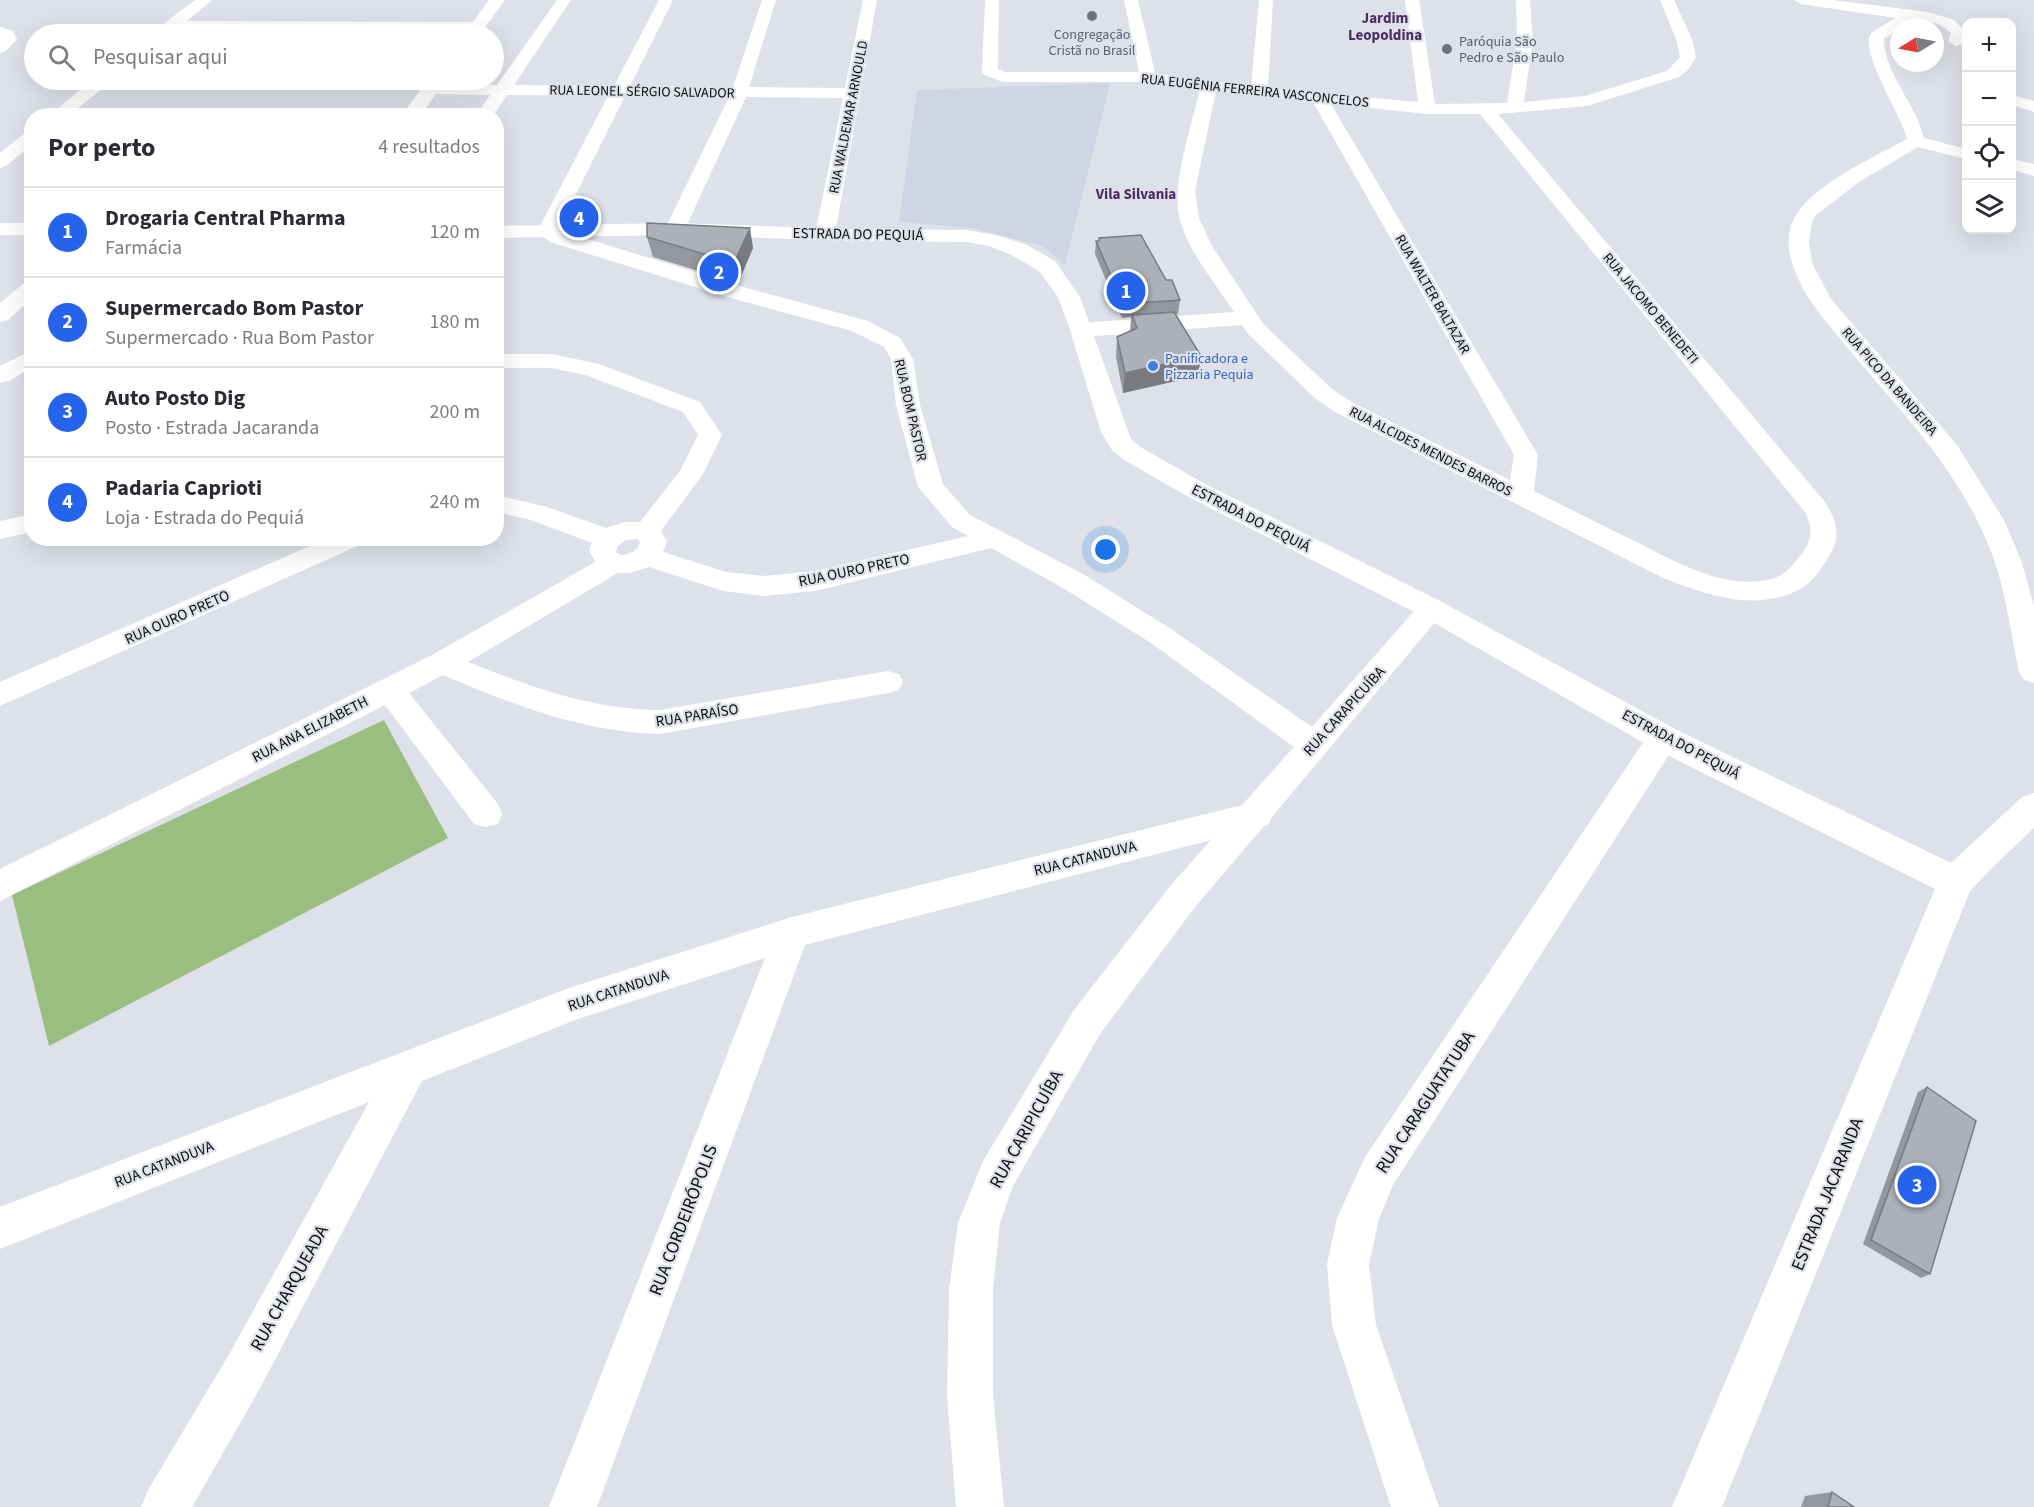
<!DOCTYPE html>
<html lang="pt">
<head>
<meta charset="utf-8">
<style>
  :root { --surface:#fff; --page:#f2f2f3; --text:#2b2b33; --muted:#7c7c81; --line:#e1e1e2; --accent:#2563eb }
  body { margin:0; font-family:"Source Sans 3",sans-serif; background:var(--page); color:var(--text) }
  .controls { position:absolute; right:18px; top:18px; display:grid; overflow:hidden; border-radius:12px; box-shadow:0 6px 24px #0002 }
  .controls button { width:54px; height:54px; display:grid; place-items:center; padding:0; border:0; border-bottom:2px solid var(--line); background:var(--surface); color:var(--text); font:30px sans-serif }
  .compass { position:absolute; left:1890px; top:18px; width:54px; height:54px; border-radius:50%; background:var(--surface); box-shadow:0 6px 24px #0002; rotate:260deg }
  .you { position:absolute; left:1106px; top:550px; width:21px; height:21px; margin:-15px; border:4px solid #fff; border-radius:50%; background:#1a73e8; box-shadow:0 0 0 9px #1a73e833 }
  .badge { display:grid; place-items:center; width:39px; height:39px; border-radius:50%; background:var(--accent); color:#fff; font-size:20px; font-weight:700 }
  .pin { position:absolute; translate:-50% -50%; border:3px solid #fff; box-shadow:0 2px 6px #0006 }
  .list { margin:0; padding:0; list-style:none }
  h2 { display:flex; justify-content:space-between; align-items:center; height:78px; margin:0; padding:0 24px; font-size:26px }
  h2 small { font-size:20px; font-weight:400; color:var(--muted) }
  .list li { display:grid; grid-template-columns:39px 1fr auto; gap:18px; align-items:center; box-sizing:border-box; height:90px; padding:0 24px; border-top:2px solid var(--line) }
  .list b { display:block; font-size:22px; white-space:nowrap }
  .list p { margin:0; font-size:20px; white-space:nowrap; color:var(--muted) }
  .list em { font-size:20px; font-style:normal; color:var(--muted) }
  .icon { flex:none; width:33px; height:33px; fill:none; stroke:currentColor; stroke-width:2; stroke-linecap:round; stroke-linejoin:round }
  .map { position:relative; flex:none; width:2034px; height:1507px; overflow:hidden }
  .search { position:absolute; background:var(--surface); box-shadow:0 6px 24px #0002; left:24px; top:24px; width:480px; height:66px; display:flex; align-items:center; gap:15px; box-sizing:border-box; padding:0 21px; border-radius:33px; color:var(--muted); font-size:22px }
  .panel { position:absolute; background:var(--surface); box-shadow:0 6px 24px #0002; left:24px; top:108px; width:480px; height:438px; border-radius:24px }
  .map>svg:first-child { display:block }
  .built { fill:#cfd5e4 }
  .green { fill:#9abe7f }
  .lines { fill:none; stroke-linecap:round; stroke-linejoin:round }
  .minor { fill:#fff; fill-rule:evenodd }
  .tertiary { fill:#fff; fill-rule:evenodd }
  .secondary { fill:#fff; fill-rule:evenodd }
  .wall { fill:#95979e }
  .shaded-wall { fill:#797b81 }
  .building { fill:#adb0b8; stroke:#797b81; stroke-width:1.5 }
  .worship-dot { fill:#6b7280; stroke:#dee1e9; stroke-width:2 }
  .shop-dot { fill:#3f7fe0; stroke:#dee1e9; stroke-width:2 }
  .labels { text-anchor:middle; stroke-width:4.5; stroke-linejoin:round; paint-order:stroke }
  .far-worship-label { font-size:14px; fill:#5b616d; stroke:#dee1e9 }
  .far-street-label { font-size:14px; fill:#0c0d0f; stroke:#dee1e9 }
  .far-shop-label { font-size:14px; fill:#366cbe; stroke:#dee1e9; text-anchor:start }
  .far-quarter-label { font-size:15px; font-weight:bold; fill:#4d2b63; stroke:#dee1e9 }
  .street-label { font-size:15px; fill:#0c0d0f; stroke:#dee1e9 }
  .near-street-label { font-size:18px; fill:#0c0d0f; stroke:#dee1e9 }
</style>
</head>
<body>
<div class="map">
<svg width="2034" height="1507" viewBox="0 0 2034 1507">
  <rect width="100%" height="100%" fill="#dee1e9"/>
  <polygon class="built" points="1110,83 1065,265 1043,246 972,228 899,222 917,90"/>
  <polygon class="green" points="384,720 448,838 49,1046 12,895"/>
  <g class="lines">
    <g class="minor">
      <polygon points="195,0 212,0 187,21 478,22 486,27 478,32 162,31 159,28 162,25"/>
      <path d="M557 0H571L514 85 614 86 659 0H673L630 86 733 87 762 0H776L749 87 845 88 863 0H877L835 234 832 238H818L815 234 843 98 746 97 685 229 682 233H668L665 229 729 97 625 96 558 230 747 288 868 321 900 338 913 359 920 405 943 484 970 515 1083 574 1171 629 1312 727 1422 602 1432 599 1442 602 1446 609 1272 817 1268 825 1264 826 1195 907 1100 1034 1013 1186 1000 1223 993 1289V1395L1004 1507H956L947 1395 949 1289 958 1223 983 1161 1074 1010 1171 885 1211 840 805 945 597 1507H549L765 958 575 1020 422 1081 259 1390 192 1507H141L148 1490 227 1358 369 1102 0 1249V1207L572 987 792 917 1242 805 1294 747 1151 643 1063 588 991 548 815 591 764 596 723 591 649 567 630 573H618L468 662C531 687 591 709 660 710L888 671 899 674 903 682 899 690 888 693 660 734C583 732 513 705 443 675L409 693 498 804 502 814 498 824 486 827 474 824 385 705 0 901V869L432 655 595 562 589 550 592 543 531 520 496 512V495L547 507 606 528 625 522H640L680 471 698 435 683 412 585 375 552 368H496V354H552L599 364 700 402 722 435 703 474 661 531 667 541 663 552 726 572 764 576 815 571 968 536 952 527 918 487 896 405 891 359 884 347 852 331 731 298 550 242 537 232 608 96 507 95 493 116H476L490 95 430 94 422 90 103 88 68 116H49L92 80H433L441 84 497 85ZM637 539 640 542C638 551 630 554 621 555L616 552 617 547 626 540Z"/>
      <path d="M985 0H999L998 69 1005 72H1139L1124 0H1138L1155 73 1251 86 1259 0H1273L1268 88 1418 102 1405 0H1419L1435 104 1507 103 1517 40 1516 0H1530L1533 40 1524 102 1585 96 1667 71 1680 57 1676 39 1660 0H1674L1692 39 1696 57 1689 69 1679 77 1587 106 1498 114 1825 502C1839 524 1841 539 1826 561 1820 570 1812 582 1802 588 1757 614 1703 594 1659 576L1337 413 1316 399 1248 334 1242 325 1082 337 1074 335 1071 330 1074 325 1082 323 1234 312C1217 286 1185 247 1179 216 1172 181 1192 125 1200 89L1148 82H1003L984 75 982 72ZM1216 91 1313 102 1514 455 1510 480 1353 403 1332 389 1264 325 1212 246 1199 218 1195 191ZM1331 104 1427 114H1480L1805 512C1814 530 1812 542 1799 557 1791 567 1784 576 1771 579 1721 592 1667 556 1624 536 1594 521 1564 506 1534 491L1538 455Z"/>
      <path d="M1794 0H1832L1928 12 1954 20 1966 33 1962 44 1956 46 1948 41 1951 33C1939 22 1926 20 1910 19L1904 27H1899V30L1884 38C1884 74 1916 103 1924 138L1966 149V159L1918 147 1859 182 1816 215 1812 221 1809 242 1812 263 1831 299 1957 445 2004 520 2021 560 2034 606V683L2024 680 2019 672C2010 629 2005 584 1988 544 1949 450 1873 385 1814 306 1798 283 1779 246 1794 219 1811 185 1874 157 1907 139 1901 113 1859 53 1871 33L1895 18 1801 4Z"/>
      <polygon points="0,27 13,31 17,39 6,51 0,53"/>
      <polygon points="2012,95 2034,101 2034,112 2012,105"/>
      <polygon points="32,131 32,145 6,166 0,168 0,153 26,132"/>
      <polygon points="2012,159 2034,164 2034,176 2012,170"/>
      <rect x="0" y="223" width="32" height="12"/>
      <polygon points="32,280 32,298 8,320 0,322 0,303 25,282"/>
      <polygon points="32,514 32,532 0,539 0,521"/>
      <polygon points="328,538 366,538 362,544 0,706 0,682"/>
      <polygon points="1663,726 1674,729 1679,738 1674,747 1393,1185 1379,1219 1369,1264 1376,1325 1439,1507 1391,1507 1332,1325 1327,1264 1337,1218 1365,1157 1652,729"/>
    </g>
    <g class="tertiary">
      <polygon points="489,0 505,0 480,34 464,34"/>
      <polygon points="428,80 446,80 420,116 401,116"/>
    </g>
    <g class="secondary">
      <polygon points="675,223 846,229 967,230 1000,236 1027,245 1055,261 1080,297 1131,439 1142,448 1205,484 1442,602 1675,729 1951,863 2022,797 2034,793 2034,828 1993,867 1970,891 1722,1507 1672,1507 1935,889 1651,747 1422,616 1187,496 1124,460 1112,450 1101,432 1070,330 1058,297 1039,271 1011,255 989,246 967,242 846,241 675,235 496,238 496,226"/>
      <polygon points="32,350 32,367 9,381 0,383 0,366"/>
    </g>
  </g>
  <g class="wall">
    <polygon points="647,237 753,248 738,283 653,257"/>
    <polygon points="1099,238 1166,280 1180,300 1178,314 1175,314 1201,356 1198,376 1123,393 1116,357 1117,337 1130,331 1131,317 1122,318 1095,254 1096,241 1099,241"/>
    <polygon points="1927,1087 1930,1274 1921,1278 1863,1244 1918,1092"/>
    <polygon points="1832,1492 1854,1507 1801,1507 1805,1496"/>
  </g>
  <g class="shaded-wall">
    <polygon points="750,228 753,248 738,283 734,263"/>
    <polygon points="1201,356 1198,376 1123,393 1125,373"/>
  </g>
  <g class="building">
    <polygon points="647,223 750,228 734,263 647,237"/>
    <polygon points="1141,235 1166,280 1172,280 1180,300 1123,304 1096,241 1099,241 1099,238"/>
    <polygon points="1174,312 1201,356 1125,373 1117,337 1137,328 1132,315"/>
    <polygon points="1927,1087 1976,1121 1930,1274 1871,1240"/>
    <polygon points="1832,1492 1854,1507 1828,1507"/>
  </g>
  <g class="worship-dot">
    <circle cx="1092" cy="16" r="6"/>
    <circle cx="1447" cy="49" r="6"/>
  </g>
  <circle class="shop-dot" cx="1153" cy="366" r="6"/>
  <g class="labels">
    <g class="far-worship-label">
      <text x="1092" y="39">Congregação<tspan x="1092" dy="16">Cristã no Brasil</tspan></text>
      <text x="1459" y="46" text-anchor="start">Paróquia São<tspan x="1459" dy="16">Pedro e São Paulo</tspan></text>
    </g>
    <g class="far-street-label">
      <text transform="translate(1255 90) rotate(6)" y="5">RUA EUGÊNIA FERREIRA VASCONCELOS</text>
      <text transform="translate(642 91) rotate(1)" y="5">RUA LEONEL SÉRGIO SALVADOR</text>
      <text transform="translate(848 117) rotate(-79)" y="5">RUA WALDEMAR ARNOULD</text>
      <text transform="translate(1433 294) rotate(60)" y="5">RUA WALTER BALTAZAR</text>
      <text transform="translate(1651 308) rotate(50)" y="5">RUA JACOMO BENEDETI</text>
      <text transform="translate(1890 381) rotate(49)" y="5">RUA PICO DA BANDEIRA</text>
      <text transform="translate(911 410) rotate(77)" y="5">RUA BOM PASTOR</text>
      <text transform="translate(1431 451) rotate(27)" y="5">RUA ALCIDES MENDES BARROS</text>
    </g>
    <g class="far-shop-label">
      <text x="1165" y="363">Panificadora e<tspan x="1165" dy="16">Pizzaria Pequia</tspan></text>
    </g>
    <g class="far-quarter-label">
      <text x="1385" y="23">Jardim<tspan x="1385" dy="17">Leopoldina</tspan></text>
      <text x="1136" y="199">Vila Silvania</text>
    </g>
    <g class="street-label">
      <text transform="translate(858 234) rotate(1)" y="5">ESTRADA DO PEQUIÁ</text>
      <text transform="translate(1251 518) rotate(27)" y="5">ESTRADA DO PEQUIÁ</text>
      <text transform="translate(854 570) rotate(-12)" y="5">RUA OURO PRETO</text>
      <text transform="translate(177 617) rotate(-24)" y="5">RUA OURO PRETO</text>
      <text transform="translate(1344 711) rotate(-48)" y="5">RUA CARAPICUÍBA</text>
      <text transform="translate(697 715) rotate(-9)" y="5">RUA PARAÍSO</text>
      <text transform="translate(310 729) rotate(-27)" y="5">RUA ANA ELIZABETH</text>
      <text transform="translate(1681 744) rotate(28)" y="5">ESTRADA DO PEQUIÁ</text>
      <text transform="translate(1085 858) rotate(-14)" y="5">RUA CATANDUVA</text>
      <text transform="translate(618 990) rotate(-18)" y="5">RUA CATANDUVA</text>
      <text transform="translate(164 1164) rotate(-21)" y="5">RUA CATANDUVA</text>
    </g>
    <g class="near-street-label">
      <text transform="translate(1425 1102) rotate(-57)" y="6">RUA CARAGUATATUBA</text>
      <text transform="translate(1026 1129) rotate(-61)" y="6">RUA CARIPICUÍBA</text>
      <text transform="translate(1827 1194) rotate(-68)" y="6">ESTRADA JACARANDA</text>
      <text transform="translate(683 1220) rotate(-69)" y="6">RUA CORDEIRÓPOLIS</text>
      <text transform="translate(289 1288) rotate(-61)" y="6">RUA CHARQUEADA</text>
    </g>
  </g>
</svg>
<div class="controls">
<button>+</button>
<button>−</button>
<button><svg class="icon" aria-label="locate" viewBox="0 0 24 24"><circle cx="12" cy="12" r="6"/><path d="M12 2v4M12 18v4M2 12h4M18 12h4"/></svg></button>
<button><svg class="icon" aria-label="layers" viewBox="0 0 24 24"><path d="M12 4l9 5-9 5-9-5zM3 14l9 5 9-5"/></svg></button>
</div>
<svg class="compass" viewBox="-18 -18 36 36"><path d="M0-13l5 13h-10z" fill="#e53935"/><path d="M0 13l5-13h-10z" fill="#7c7c81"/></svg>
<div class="you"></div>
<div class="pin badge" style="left:1126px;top:291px">1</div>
<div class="pin badge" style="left:719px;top:272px">2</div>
<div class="pin badge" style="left:1917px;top:1185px">3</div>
<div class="pin badge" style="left:579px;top:218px">4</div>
<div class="search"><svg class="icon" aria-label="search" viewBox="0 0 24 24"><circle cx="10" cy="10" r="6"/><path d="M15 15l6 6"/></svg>Pesquisar aqui</div>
<section class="panel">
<h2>Por perto<small>4 resultados</small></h2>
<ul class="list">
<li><span class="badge">1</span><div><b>Drogaria Central Pharma</b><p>Farmácia</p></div><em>120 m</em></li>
<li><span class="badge">2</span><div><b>Supermercado Bom Pastor</b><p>Supermercado · Rua Bom Pastor</p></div><em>180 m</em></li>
<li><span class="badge">3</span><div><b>Auto Posto Dig</b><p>Posto · Estrada Jacaranda</p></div><em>200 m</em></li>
<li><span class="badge">4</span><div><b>Padaria Caprioti</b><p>Loja · Estrada do Pequiá</p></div><em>240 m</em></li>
</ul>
</section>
</div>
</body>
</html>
